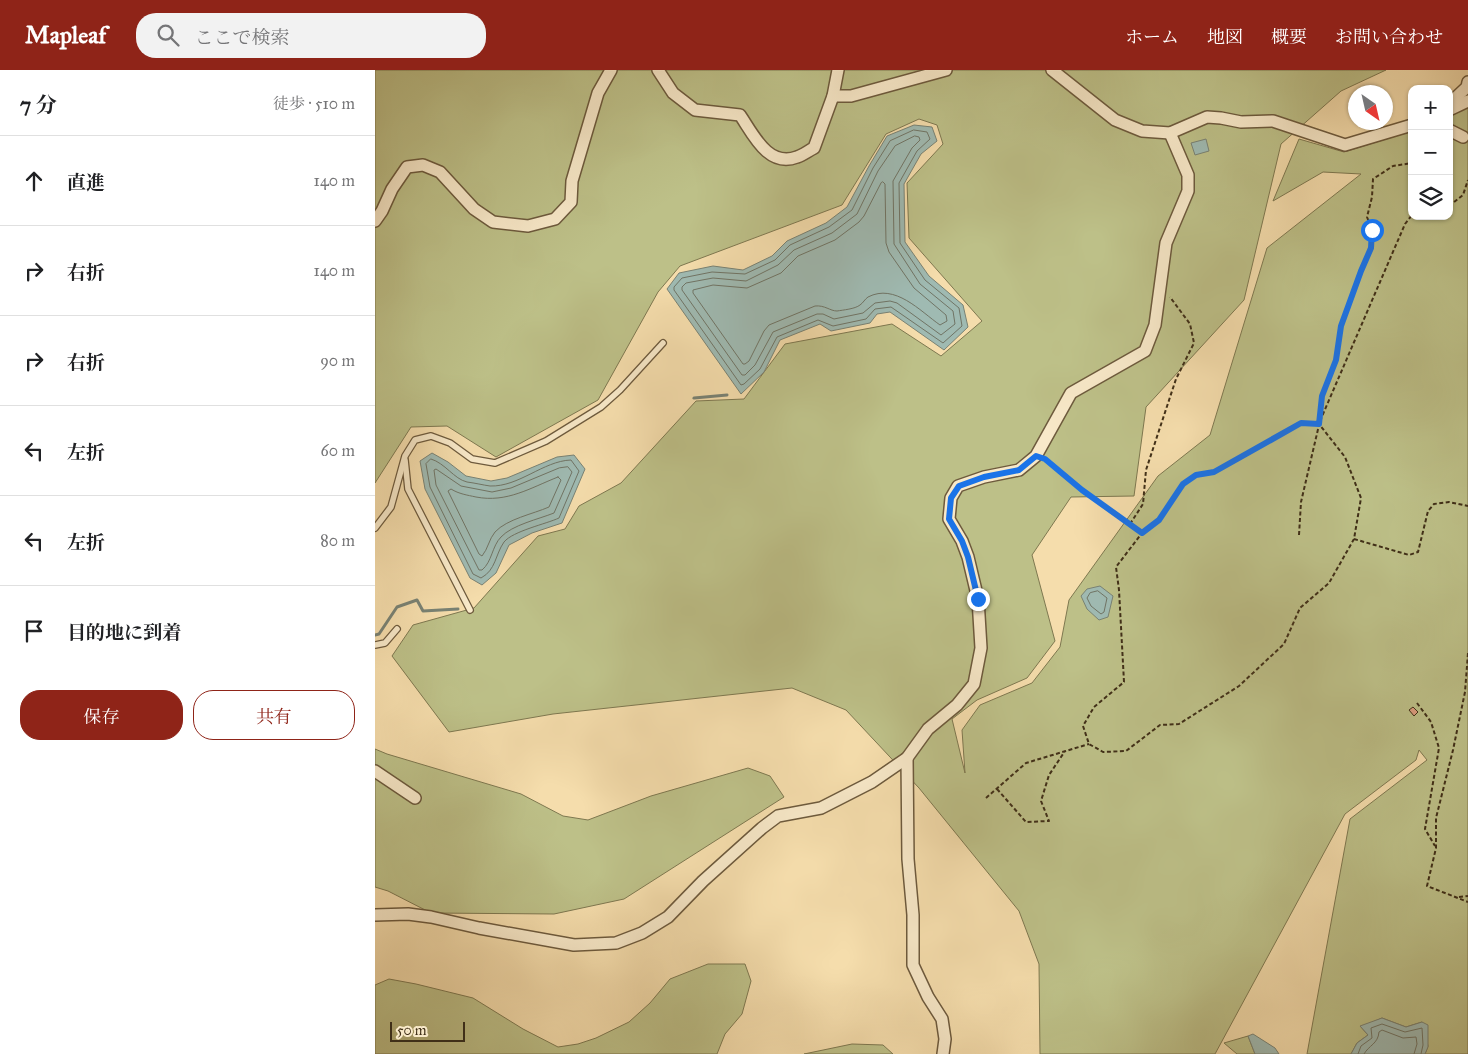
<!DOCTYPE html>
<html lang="ja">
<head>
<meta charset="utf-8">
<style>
  :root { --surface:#fff; --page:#f2f2f2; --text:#202124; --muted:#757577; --line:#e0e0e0; --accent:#8f2418 }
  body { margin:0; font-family:"IM FELL Great Primer","Noto Serif JP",serif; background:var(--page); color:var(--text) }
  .controls { position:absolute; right:15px; top:15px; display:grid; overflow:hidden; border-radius:10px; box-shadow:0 1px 4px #0004 }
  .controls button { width:45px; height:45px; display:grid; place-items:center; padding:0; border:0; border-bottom:1px solid var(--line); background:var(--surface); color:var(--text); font:25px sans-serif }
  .compass { position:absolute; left:973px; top:15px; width:45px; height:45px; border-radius:50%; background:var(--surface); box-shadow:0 1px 4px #0004; rotate:146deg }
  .scale { position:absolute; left:15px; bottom:12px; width:75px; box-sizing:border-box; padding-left:5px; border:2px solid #402f18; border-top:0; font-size:14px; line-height:18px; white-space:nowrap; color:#402f18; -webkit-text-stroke:4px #f8e9c9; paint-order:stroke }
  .stop { position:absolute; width:15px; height:15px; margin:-11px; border:4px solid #1a73e8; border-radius:50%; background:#fff }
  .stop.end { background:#1a73e8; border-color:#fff; box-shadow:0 1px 5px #0008 }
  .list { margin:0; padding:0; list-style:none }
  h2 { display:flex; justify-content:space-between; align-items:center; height:65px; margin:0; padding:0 20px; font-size:21px }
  h2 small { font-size:16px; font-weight:400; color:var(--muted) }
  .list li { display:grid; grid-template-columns:32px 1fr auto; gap:15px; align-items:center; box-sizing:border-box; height:90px; padding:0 20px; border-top:1px solid var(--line) }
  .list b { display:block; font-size:19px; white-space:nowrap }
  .list em { font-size:16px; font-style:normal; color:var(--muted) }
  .actions { display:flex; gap:10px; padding:15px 20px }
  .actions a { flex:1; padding:11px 0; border:1px solid var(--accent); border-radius:20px; text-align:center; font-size:18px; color:var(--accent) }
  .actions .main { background:var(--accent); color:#fff }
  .icon { flex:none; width:28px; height:28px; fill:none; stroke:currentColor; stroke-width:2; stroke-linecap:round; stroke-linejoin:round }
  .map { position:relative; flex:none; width:1093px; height:984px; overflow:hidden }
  header { display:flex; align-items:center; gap:30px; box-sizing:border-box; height:70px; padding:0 25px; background:var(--accent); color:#fff }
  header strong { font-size:24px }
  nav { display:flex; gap:28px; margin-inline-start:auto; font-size:18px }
  .search { width:350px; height:45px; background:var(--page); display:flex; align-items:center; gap:12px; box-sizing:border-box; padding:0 18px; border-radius:20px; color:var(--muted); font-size:19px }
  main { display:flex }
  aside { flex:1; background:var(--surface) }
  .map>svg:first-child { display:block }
  .green { fill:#bdc088; stroke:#7e7850 }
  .water { fill:#9fbab2; stroke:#798274 }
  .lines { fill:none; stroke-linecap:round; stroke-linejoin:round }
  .shore { stroke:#707465; stroke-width:1 }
  .stream { stroke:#798274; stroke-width:3 }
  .building { fill:#dc9d80; stroke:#402f18 }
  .lane-casing { stroke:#6d5a3d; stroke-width:8 }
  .street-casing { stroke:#6d5a3d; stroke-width:14 }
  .path { stroke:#402f18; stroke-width:2; stroke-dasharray:4 2.5; stroke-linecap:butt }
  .lane { stroke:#f8e9c9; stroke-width:5.5 }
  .street { stroke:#f8e9c9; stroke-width:11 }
  .route { stroke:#1a73e8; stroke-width:6 }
</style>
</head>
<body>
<header>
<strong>Mapleaf</strong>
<div class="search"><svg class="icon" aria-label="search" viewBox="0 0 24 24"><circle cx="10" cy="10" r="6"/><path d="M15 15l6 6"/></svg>ここで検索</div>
<nav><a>ホーム</a><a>地図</a><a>概要</a><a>お問い合わせ</a></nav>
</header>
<main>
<aside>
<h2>7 分<small>徒歩 · 510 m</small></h2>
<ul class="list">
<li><svg class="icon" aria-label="ahead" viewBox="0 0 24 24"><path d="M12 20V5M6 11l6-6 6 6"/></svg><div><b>直進</b></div><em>140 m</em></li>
<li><svg class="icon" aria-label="right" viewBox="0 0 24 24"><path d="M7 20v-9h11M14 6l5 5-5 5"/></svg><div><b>右折</b></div><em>140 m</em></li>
<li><svg class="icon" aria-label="right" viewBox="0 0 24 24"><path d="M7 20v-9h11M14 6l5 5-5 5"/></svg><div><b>右折</b></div><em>90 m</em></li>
<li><svg class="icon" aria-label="left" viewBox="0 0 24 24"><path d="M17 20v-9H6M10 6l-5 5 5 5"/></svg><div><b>左折</b></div><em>60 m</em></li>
<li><svg class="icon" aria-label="left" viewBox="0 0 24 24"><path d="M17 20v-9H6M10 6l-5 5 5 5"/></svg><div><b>左折</b></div><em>80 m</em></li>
<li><svg class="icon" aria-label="arrive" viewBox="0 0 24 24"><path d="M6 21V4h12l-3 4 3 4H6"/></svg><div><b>目的地に到着</b></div></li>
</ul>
<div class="actions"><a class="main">保存</a><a>共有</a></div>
</aside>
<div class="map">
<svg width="1093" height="984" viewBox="0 0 1093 984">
  <rect width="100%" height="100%" fill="#f5ddac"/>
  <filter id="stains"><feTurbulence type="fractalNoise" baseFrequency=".004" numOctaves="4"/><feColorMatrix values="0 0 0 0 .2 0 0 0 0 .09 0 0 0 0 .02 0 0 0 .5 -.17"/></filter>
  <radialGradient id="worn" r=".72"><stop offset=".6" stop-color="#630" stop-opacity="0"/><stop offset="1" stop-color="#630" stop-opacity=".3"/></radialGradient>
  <g class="green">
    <polygon points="0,0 1011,0 966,21 906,74 869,230 771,337 759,426 696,427 657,485 680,571 652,608 602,630 577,649 590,703 587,660 605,635 657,613 685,577 694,530 783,406 835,365 892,178 986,104 948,102 898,131 924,69 969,82 1037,61 1037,146 1074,146 1074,45 1093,36 1093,984 1050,984 1053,976 1047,952 1031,957 1007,948 986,957 993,965 982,973 976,984 932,984 975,749 1052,690 1044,680 1041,690 970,744 840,984 665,984 664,894 644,841 544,718 471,640 417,618 178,644 74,662 17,586 38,555 99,538 163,466 190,459 204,436 246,413 321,331 369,329 410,274 517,254 566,286 607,251 534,168 532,113 568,74 562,55 544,49 511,64 467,135 305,196 283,222 223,330 121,387 72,356 36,357 0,413"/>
    <polygon points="0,679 12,684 146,724 188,746 213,750 276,726 373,698 395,706 409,727 249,829 179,844 56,843 13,821 0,817"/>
    <polygon points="333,894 370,894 376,911 367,944 350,964 342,984 0,984 0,915 14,909 41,914 98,928 148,959 183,977 203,974 221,968 254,952 275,933 295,909"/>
    <polygon points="873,966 880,984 862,984 849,973"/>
    <polygon points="477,974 508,975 518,984 429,984"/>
  </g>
  <g class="water">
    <polygon points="539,55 557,57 562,71 546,84 529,114 530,172 554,206 588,235 593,257 569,280 515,242 502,244 495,253 456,261 445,254 405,270 389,302 366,324 292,219 304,203 338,196 368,200 397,186 412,171 451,153 472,137 494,96 512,66"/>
    <polygon points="831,69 834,81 820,85 816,73"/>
    <polygon points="57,383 73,392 91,406 116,411 132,408 182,387 199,385 210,399 187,453 157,463 134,475 121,503 107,515 95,508 50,419 45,391"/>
    <polygon points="725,516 738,526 733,547 724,550 712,539 706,526 712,519"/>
    <polygon points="1007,948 1031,957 1047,952 1053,955 1053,977 1050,984 976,984 982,973 993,965 985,956"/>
    <polygon points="878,964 900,978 904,984 880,984 873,966"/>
  </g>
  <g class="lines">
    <g class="shore">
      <polygon points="539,60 552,62 555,69 542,81 524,113 525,173 550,210 584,238 587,256 568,273 516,237 500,239 491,249 458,256 443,250 402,267 385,299 369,314 366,315 299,220 299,217 307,208 337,202 370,204 400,190 415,175 454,157 477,140 498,98 515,71"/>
      <polygon points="540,66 544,67 545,70 537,78 518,111 519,174 545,214 578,241 580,254 566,265 522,233 515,231 500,233 488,243 459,249 448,244 442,244 398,262 380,295 370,305 367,305 307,220 307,217 311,213 338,208 371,211 403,195 419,180 457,163 482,144 503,101 520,76"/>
      <path d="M508 112 510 114 511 173 514 182 539 218 571 245 572 251 565 255C545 241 520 213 493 227 490 229 488 233 485 235 480 239 468 240 462 241 455 241 450 235 440 236L394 255 389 261 374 291 370 294H368L318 223V220L338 215 372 218 406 203 423 186 460 170 484 152 489 146 506 113Z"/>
      <path d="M56 389C70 393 79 409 92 412 100 413 108 415 115 416 144 417 168 391 196 390L204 401 184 448C171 454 138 461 129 472 120 485 121 500 106 508L98 504 55 417 51 394Z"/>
      <path d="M193 397 197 402 179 443C164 449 137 455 126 467 117 476 117 492 107 500H104L61 415 59 400 61 399 86 416 117 422 136 418 184 398Z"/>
      <path d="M183 407 186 410 174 437C158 444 132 449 120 462 114 469 113 479 107 486L104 484 73 421 76 419C84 424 92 425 101 427 132 433 155 418 183 407Z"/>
      <polygon points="723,521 732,528 729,542 726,544 716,536 712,528 715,523"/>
      <polyline points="983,984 986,976 997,968 996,958 1007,954 1030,962 1047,958 1048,975 1046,984"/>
      <path d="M989 984C994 975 1003 974 1004 962L1007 960 1028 968 1041 967 1042 974 1039 984"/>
    </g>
    <g class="stream">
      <polyline points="319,328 352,325"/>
      <polyline points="0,565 4,564 22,537 42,530 48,541 83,539"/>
    </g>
  </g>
  <polygon class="building" points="1038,637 1043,642 1039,646 1034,640"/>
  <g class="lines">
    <g class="lane-casing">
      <g id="lane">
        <polyline points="30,390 33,419 95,540"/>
        <polyline points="0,458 16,437 30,386 40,370 56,366 75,373 97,389 120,393 171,371 226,337 245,320 288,273"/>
        <polyline points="0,575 10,573 22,559"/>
      </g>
    </g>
    <g class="street-casing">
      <g id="street">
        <path d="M283 0 298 23 320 40 365 45C378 64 393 98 422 87 428 85 433 81 439 78L458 26 463 0"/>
        <polyline points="677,0 740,50 767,61 795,63 832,47 846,48 866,52 898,51 970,75 1037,55"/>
        <polyline points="458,26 476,26 571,0"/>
        <polyline points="1074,34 1092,17 1093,12"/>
        <polyline points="1074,40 1093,31"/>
        <polyline points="1074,60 1088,67"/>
        <polyline points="0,151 7,141 17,119 32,97 48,95 65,102 99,139 118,152 153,156 180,149 196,132 197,111 223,23 236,0"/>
        <polyline points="532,688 533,789 538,845 538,895 553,927 567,949 570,969 568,984"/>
        <polyline points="0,701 40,728"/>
        <polyline points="0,845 33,844 56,847 104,858 199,875 241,873 267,863 293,847 328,811 387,758 403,746 446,738 497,712 532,688 553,659 582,635 599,614 606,578 603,529 593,487 587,471 574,449 576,428 583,416 609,407 644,400 661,386 696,323 770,281 780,255 791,173 813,121 813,105 795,63"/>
      </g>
    </g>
    <g class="path">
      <polyline points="1074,136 1088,125 1093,110"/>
      <polyline points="945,351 1030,154 1037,145"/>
      <polyline points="944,354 926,353 839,402 821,405 809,414 784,450 767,463 741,497 744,520 749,612 719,637 708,656 714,674 728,682 751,681 785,655 804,654 864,616 909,574 925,538 954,513 979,469 986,428 970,387 944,354 947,326 961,291 966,256 986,201 996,178 997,160 992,147 997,127 998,109 1018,96 1037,93"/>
      <polyline points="671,390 707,419 767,463"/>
      <polyline points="755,454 768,434 771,400 801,309 819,273 815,254 795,227"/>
      <polyline points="924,465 926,432 944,355"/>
      <polyline points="979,469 1034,485 1043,482 1053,441 1059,434 1074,432 1093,436"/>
      <polyline points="1093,583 1090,622 1078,680 1061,748 1061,778 1052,816 1093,832"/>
      <polyline points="1042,633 1056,652 1064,678 1050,759 1060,776"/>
      <polyline points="622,719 651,752 674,751 666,731 674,705 690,681"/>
      <polyline points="611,728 651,693 714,674"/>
      <polyline points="1084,827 1093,826"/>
    </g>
    <use href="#lane" class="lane"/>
    <use href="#street" class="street"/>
  </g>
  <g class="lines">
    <polyline class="route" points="603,529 593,487 587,471 574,449 576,428 584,416 609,407 644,400 661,386 670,389 707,420 767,463 784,450 808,414 821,405 839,402 926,353 944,354 947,326 961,290 966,256 986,201 996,178 997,160"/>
  </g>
  <rect width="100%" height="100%" filter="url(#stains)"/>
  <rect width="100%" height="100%" fill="url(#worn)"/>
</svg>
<div class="controls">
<button>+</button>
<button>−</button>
<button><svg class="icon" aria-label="layers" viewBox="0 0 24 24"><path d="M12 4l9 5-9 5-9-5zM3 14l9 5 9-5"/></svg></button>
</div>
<svg class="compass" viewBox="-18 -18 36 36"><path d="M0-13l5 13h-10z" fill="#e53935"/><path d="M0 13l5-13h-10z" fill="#757577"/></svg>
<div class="scale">50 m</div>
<div class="stop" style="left:997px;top:160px"></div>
<div class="stop end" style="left:603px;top:529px"></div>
</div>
</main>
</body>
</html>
